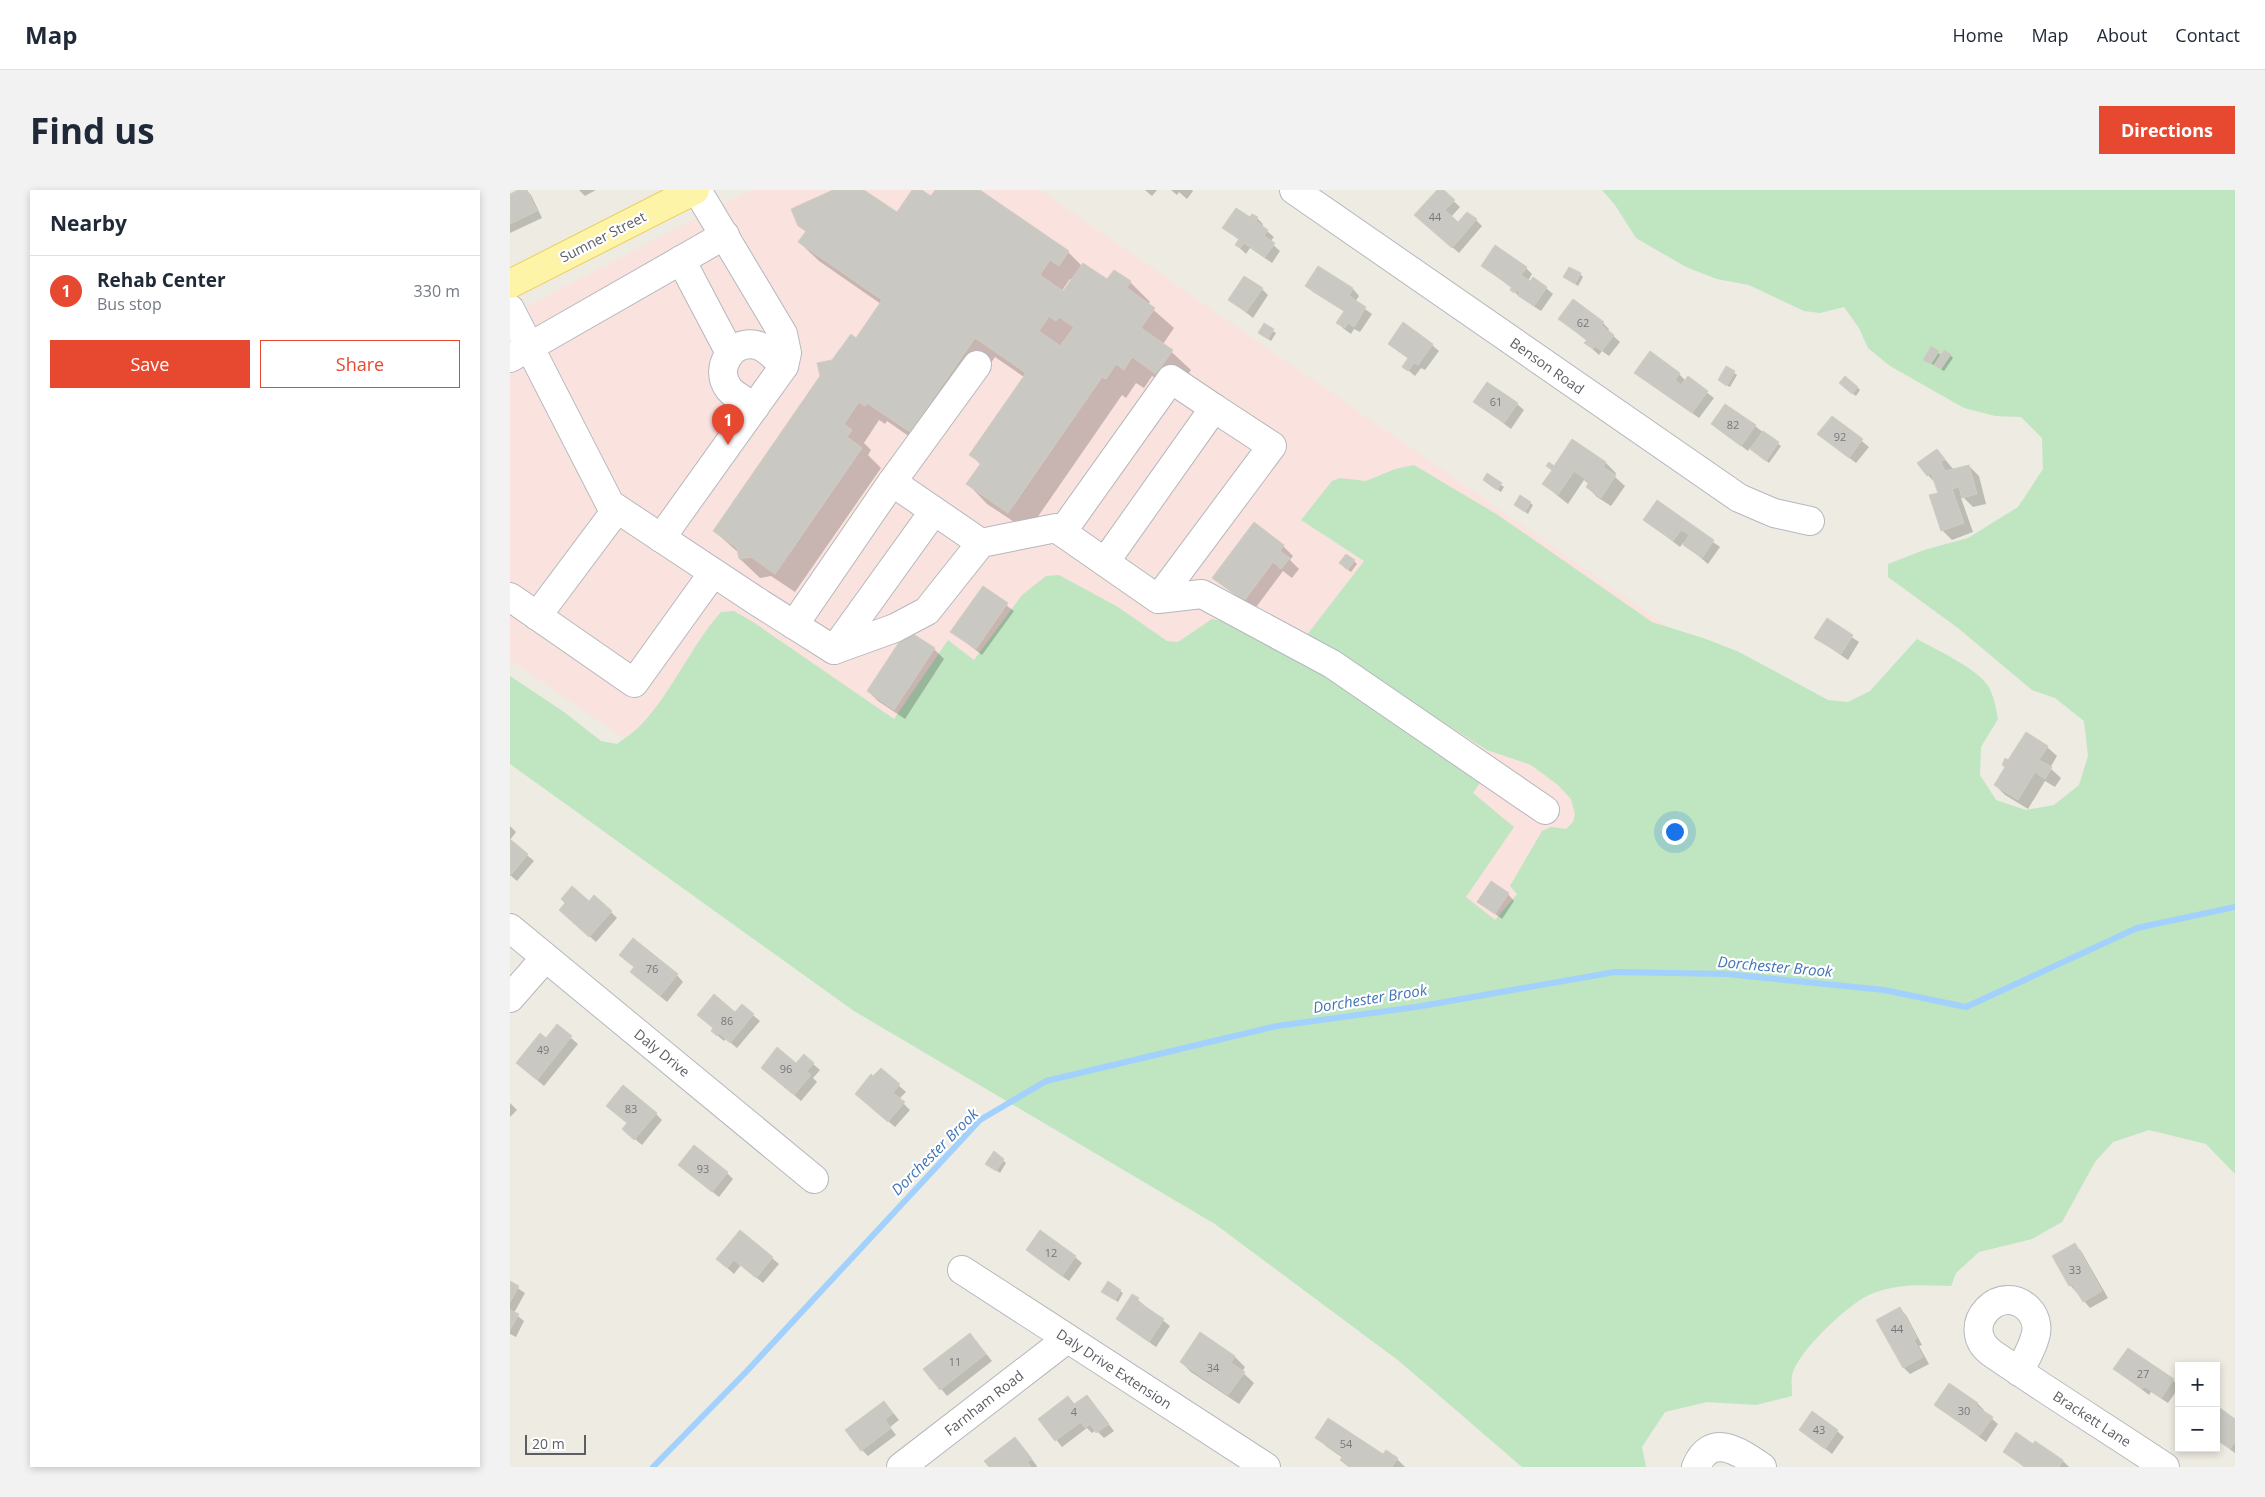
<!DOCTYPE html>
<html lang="en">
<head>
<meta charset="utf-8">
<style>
  :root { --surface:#fff; --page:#f2f2f3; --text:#1f2937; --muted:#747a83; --line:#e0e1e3; --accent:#e64830 }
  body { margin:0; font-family:"Open Sans",sans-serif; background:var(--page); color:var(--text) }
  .controls { position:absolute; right:15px; bottom:15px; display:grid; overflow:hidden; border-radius:0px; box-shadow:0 2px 8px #0003 }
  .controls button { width:45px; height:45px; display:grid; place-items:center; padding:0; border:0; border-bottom:1px solid var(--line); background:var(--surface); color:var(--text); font:25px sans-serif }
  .scale { position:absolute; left:15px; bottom:12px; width:61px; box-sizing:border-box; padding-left:5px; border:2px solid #5b5e63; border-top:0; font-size:14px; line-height:18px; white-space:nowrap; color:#5b5e63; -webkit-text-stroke:4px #fff; paint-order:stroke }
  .you { position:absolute; left:1164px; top:641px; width:18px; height:18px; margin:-12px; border:4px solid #fff; border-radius:50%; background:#1a73e8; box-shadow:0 0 0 8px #1a73e833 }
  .badge { display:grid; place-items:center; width:32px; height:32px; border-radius:50%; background:var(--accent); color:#fff; font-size:16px; font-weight:700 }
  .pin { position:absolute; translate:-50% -41px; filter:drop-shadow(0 1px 2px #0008) }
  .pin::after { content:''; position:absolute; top:26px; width:18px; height:15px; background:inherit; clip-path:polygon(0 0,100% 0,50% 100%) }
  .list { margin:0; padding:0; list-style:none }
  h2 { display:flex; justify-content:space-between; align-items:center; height:65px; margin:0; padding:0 20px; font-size:21px }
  h2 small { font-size:16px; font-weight:400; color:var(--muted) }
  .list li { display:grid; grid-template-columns:32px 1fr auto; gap:15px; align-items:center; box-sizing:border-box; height:70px; padding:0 20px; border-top:1px solid var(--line) }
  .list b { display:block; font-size:19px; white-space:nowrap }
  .list p { margin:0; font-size:16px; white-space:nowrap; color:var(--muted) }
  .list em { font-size:16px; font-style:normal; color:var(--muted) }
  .actions { display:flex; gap:10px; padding:15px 20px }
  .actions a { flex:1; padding:11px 0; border:1px solid var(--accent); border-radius:0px; text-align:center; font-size:18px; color:var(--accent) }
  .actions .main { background:var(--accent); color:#fff }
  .map { position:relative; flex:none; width:1725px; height:1277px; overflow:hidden; border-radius:0px }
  header { display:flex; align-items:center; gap:30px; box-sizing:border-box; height:70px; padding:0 25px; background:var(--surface); border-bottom:1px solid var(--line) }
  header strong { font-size:24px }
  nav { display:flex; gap:28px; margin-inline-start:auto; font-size:18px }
  .intro { display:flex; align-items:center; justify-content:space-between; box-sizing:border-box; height:120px; padding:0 30px }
  h1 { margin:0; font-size:35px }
  .button { padding:12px 22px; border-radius:0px; background:var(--accent); color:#fff; font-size:18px; font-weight:700 }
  main { display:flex; gap:30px; padding:0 30px }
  aside { flex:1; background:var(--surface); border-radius:0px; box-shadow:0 2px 8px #0003 }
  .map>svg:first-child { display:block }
  .medical { fill:#fae2de }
  .green { fill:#bfe5c1 }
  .shadow { fill:#0003; fill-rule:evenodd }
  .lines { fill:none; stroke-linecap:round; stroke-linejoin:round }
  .stream { stroke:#a2d1fd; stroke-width:6 }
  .building { fill:#cac8c2; stroke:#d2cdc1; fill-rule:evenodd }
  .minor-casing { stroke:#b5b8bd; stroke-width:30 }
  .major-casing { stroke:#eecd5a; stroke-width:30 }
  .minor { stroke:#fff; stroke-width:28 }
  .major { stroke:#fdf4a7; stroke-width:28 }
  .labels { text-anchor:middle; stroke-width:4.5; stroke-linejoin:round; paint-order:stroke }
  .number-label { font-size:11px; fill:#77787b }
  .street-label { font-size:14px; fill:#5b5e63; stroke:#fff }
  .water-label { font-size:15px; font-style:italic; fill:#4275b7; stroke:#fff }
</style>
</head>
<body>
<header>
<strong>Map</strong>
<nav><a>Home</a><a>Map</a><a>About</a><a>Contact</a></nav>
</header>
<div class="intro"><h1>Find us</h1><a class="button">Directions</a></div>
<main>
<aside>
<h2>Nearby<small></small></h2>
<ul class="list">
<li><span class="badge">1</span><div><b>Rehab Center</b><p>Bus stop</p></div><em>330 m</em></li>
</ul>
<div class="actions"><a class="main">Save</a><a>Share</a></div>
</aside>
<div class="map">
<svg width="1725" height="1277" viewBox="0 0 1725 1277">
  <rect width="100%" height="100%" fill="#edebe2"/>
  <polygon class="medical" points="241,0 530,0 1345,567 652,917 0,470 0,125"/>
  <path class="green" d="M1092 0H1725V984L1696 954 1639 940 1603 952 1585 972 1552 1032 1522 1049 1469 1062 1446 1083 1441 1096C1414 1095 1386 1093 1361 1104 1339 1113 1286 1163 1282 1186 1281 1192 1282 1199 1282 1206L1246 1215 1197 1212 1155 1222 1132 1257 1136 1277H1012L889 1171 705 1034 344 821 0 574V486L54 522 91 551 107 554C115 548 124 542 131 535 163 501 180 457 211 422L224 421 243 432 384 529 438 450 464 470 512 405 536 386 549 385 608 417 657 451 668 452 702 429 713 431 797 473 974 587 963 603 1004 637 956 707 985 730 1007 704 1000 696 1032 641 1041 637 1056 639 1063 632 1065 624 1061 609 1048 595 1021 575 977 560 796 446 854 371 791 330 822 291 830 288 856 291 885 279 904 275 988 325 1142 432 1196 449 1229 462 1318 510 1338 512 1360 501 1407 449C1425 459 1468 479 1478 496 1484 506 1486 518 1488 529L1471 557 1470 585 1486 610 1516 620 1544 615 1569 595 1578 566 1574 531 1545 508 1522 500 1448 438 1378 387V374L1414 360 1458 348 1508 317 1533 279 1532 248 1511 227 1485 226 1454 218 1380 176 1358 158 1349 138 1334 117 1310 123 1294 121 1239 95 1207 89 1176 77 1126 48 1105 15Z"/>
  <g class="shadow">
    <polygon points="11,0 16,0 21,5 32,28 0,43 0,5"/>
    <polygon points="69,0 86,0 75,6"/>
    <path d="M326 0H351L387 24 403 0H410L421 8 426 0H468L558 62 572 76 598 91 605 81 620 92 640 112 638 115 664 138 653 154 681 180 666 202 642 186 634 198 626 193 616 208 612 205 518 341 477 314 458 294 471 275 461 265 514 187 485 167 420 261 377 231 375 234 369 230 354 253 361 260 358 265 371 278 285 402 261 386 250 388 230 369V364L204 341 323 171 347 149 371 114 309 71 289 52 296 42 289 35ZM560 89 562 90 553 103 551 102Z"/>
    <polygon points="635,0 647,0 642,6"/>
    <polygon points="661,0 682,0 683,1 677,9 669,2 667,5"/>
    <polygon points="929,0 932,0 950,17 941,27 949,34 966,30 972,36 949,63 913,32"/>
    <polygon points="747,28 753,34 752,37 764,47 760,52 770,61 762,73 740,58 736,64 733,61 726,55 729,50 714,38"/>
    <polygon points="973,76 1016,78 1022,84 1018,91 1036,98 1043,104 1031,121 1008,106 1003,99"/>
    <polygon points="808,78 843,99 849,106 845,112 862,124 850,142 844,139 841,144 834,139 828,133 835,122 803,102 797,96"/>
    <polygon points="1070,84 1073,87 1068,96 1055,87"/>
    <polygon points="752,99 758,105 743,128 720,110"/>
    <polygon points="1050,129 1093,133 1099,139 1098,141 1110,152 1099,166 1092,161 1089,165 1076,153 1077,151"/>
    <polygon points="754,135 766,143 761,151 752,145"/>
    <polygon points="879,154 922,155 929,161 915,180 911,178 905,186 893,176 899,169"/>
    <polygon points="1422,158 1432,166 1440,165 1443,168 1434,181 1415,170"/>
    <polygon points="1216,178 1227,185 1220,197 1212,193"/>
    <polygon points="1126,183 1169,184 1176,191 1178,188 1204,208 1189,228"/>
    <polygon points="1333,196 1348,198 1350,200 1346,206"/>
    <polygon points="965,212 1007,214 1014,220 1001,239"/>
    <polygon points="1322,227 1359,257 1346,273 1309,244"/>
    <polygon points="1202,234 1245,236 1271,256 1259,273 1240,258 1238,261"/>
    <polygon points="1062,251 1096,273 1106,283 1104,286 1115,296 1101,316 1087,307 1077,297 1079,294 1074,290 1058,314 1033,294 1043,281 1038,276 1044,277"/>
    <polygon points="1427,260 1444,280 1459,276 1469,286 1476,314 1463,317 1454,308 1451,308 1463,342 1442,350 1432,340 1429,303 1426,294 1418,285"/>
    <polygon points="977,285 994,297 991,302 977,293"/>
    <polygon points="1147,312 1210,357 1198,374 1173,353 1170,357 1135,330"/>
    <polygon points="1020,313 1023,315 1018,324 1005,315"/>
    <polygon points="773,356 783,366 780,370 789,379 782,388 773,381 744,420 704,387"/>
    <polygon points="844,371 847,374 841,382 833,376"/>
    <polygon points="473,398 504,421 472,465 442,442"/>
    <polygon points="1317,430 1349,452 1338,470 1306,448"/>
    <polygon points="424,459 434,469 395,529 368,511 358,501"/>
    <polygon points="1537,557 1547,566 1540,578 1551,588 1545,597 1535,591 1518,619 1495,605 1485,595 1499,572"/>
    <polygon points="0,636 6,642 0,650"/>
    <polygon points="0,651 24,671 7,691 0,685"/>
    <polygon points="998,704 1004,711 992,729 968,712"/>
    <polygon points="79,713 101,722 107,728 86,752 57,726"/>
    <polygon points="167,785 173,792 157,812 128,788"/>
    <polygon points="232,816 250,831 227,858 216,849 214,851 202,841 225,824"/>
    <polygon points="47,836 68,854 34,896 7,873 36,849"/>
    <polygon points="294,866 310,880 303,888 307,892 291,911 259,884 287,874"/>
    <polygon points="371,880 396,902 389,909 400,920 385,937 353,910 364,888"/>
    <polygon points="0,913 7,920 0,927"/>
    <polygon points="146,924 152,930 132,955 120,945"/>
    <polygon points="484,963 496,973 490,983 480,976"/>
    <polygon points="176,981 217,983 223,989 209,1007"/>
    <polygon points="231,1042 269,1074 253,1093 231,1075 224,1084 214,1075"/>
    <polygon points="1564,1054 1571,1061 1598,1108 1580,1118 1560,1095"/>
    <polygon points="524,1066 565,1067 572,1073 559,1091"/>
    <polygon points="0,1093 15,1103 4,1123 14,1131 6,1147 0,1144"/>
    <polygon points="610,1101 613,1103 608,1112 596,1104"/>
    <polygon points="623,1106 660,1136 646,1157 607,1129"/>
    <polygon points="1390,1119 1396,1125 1412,1155 1409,1156 1419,1174 1400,1184 1394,1178 1368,1131"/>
    <polygon points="460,1144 482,1171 437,1206 415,1179"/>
    <polygon points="690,1144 725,1167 735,1177 732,1182 744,1193 729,1214 681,1182 671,1172"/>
    <polygon points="1605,1179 1663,1190 1669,1197 1658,1213 1641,1202 1639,1205"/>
    <polygon points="1440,1194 1468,1214 1474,1220 1473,1221 1488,1234 1476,1252 1426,1215"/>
    <polygon points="577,1206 604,1241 594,1248 586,1240 582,1243 577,1238 552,1257 530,1229 558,1208 566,1215"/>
    <polygon points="1706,1217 1725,1230 1725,1263 1706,1249"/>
    <polygon points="380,1219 389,1230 380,1237 386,1245 358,1266 352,1260"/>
    <polygon points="1291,1240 1327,1241 1334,1247 1322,1264"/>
    <polygon points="807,1248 887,1269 895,1277 839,1277 833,1268 817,1257"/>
    <polygon points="511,1255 527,1276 526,1277 481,1277"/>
    <polygon points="1523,1256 1553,1271 1559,1277 1514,1277 1495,1262"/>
  </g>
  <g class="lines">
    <polyline class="stream" points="143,1277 236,1182 470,930 536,891 767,836 906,817 1105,782 1217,784 1374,800 1456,817 1627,738 1725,717"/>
  </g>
  <g class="building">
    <polygon points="8,0 17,0 27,21 0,34 0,4"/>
    <path d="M323 0H354L387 22 402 0H412L421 6 425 0H470L559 61 549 76 540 70 530 85 553 101 573 73 597 89 604 80 621 91 617 98 645 118 631 138 663 160 646 184 622 167 614 180 606 174 596 189 592 187 498 323 456 294 471 273 459 265 516 183 465 148 400 242 357 213 355 216 349 212 334 234 342 240 337 247 352 258 265 384 241 367 229 369 227 358 203 341 310 186 307 173 322 170 341 144 346 148 372 110 288 52 296 41 288 36 281 19ZM539 126 546 131 549 127 564 137 550 156 529 141Z"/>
    <polygon points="927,0 934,0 945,10 935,20 948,32 957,22 967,29 942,58 904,25"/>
    <polygon points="726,18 740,27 742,24 748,27 746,31 758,40 754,46 765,53 755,67 734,53 730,58 725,55 729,49 712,38"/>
    <polygon points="985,55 1017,77 1011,85 1020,91 1023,87 1037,97 1024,116 1008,105 1010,103 1006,100 1004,103 1000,100 1002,97 971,76"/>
    <polygon points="808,76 843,98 839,106 856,117 844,137 838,133 835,138 826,133 834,121 795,96"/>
    <polygon points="1059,77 1071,83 1065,94 1053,87"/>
    <polygon points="734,86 753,98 736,122 718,110"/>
    <polygon points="1063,109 1094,132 1091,135 1104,145 1092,161 1085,156 1083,159 1074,153 1077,150 1048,129"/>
    <polygon points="893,132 923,154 908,175 904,173 898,181 892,177 898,168 878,154"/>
    <polygon points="754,133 764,139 758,149 748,143"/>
    <polygon points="1421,156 1429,161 1421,174 1413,170"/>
    <polygon points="1434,160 1441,164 1431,179 1424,175"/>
    <polygon points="1140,161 1170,183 1165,190 1171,195 1178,186 1198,201 1182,223 1124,183"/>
    <polygon points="1216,176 1225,181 1217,196 1208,190"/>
    <polygon points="1335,186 1348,197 1342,204 1329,193"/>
    <polygon points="977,192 1008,213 994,233 963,212"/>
    <polygon points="1215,214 1246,235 1231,256 1201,234"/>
    <polygon points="1322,226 1353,249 1339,268 1307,244"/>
    <polygon points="1253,241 1269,252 1256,271 1240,259"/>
    <polygon points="1062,249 1096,272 1093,277 1106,285 1091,308 1076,297 1079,292 1064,281 1048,305 1032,294 1042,280 1036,276 1039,272 1044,276"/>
    <polygon points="1427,259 1435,269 1431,272 1435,281 1459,275 1467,304 1452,308 1449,297 1442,299 1454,333 1431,341 1419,305 1428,303 1421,283 1417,286 1407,273"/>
    <polygon points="977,283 992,293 987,300 973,290"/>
    <polygon points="1010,305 1021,312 1015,322 1004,315"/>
    <polygon points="1147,310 1204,350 1192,368 1173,355 1179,345 1171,340 1163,351 1133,330"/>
    <polygon points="744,332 774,355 770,361 780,368 771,379 763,372 734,411 702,388"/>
    <polygon points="836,364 845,370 838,380 829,373"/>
    <polygon points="473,396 498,413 466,459 440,442"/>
    <polygon points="1317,428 1343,445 1331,464 1304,448"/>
    <polygon points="397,440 425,458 384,520 357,501"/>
    <polygon points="1516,542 1538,556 1529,570 1542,577 1535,589 1525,582 1508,610 1484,595 1495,577 1492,575 1495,568 1498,570"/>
    <polygon points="0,649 18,664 0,686"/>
    <polygon points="981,691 999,703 985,724 967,712"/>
    <polygon points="62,696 79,711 84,705 102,721 79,747 49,720 55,713 51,709"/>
    <polygon points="123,748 168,784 150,806 120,782 124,777 109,765"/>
    <polygon points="204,804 225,822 232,814 244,824 220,853 209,843 207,846 201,841 203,838 187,825"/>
    <polygon points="47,834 62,846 27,890 6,873 30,843 36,848"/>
    <polygon points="267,857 286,873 294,864 304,873 297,881 301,885 284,905 251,878"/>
    <polygon points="371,878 390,894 383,903 395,912 378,932 345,904 361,884 363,886"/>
    <polygon points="113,895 147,923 124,950 112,939 117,933 96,916"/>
    <polygon points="184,955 218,982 202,1002 168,975"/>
    <polygon points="484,961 494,969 486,981 475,974"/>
    <polygon points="230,1040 263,1067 246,1088 224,1070 217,1078 206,1069"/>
    <polygon points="530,1040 566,1066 552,1086 516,1060"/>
    <polygon points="1565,1053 1592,1101 1573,1112 1562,1094 1559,1096 1542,1066"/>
    <polygon points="0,1091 9,1096 0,1112"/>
    <polygon points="598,1091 611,1100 605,1110 591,1102"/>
    <polygon points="622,1104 629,1108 627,1111 654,1129 639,1152 606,1129"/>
    <polygon points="1390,1117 1407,1148 1404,1150 1413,1167 1393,1178 1366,1130"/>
    <polygon points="0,1120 9,1124 0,1140"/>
    <polygon points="690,1142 725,1166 721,1173 735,1182 718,1205 670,1172"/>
    <polygon points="460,1143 476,1164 430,1200 413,1179"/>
    <polygon points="1618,1158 1664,1189 1651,1208 1634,1196 1632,1199 1603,1179"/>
    <polygon points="1439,1193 1468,1213 1466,1216 1483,1227 1469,1246 1424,1215"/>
    <polygon points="577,1205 599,1234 586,1243 580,1234 575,1238 571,1232 545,1251 528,1229 558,1206 564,1214"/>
    <polygon points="374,1211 383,1223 375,1230 381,1238 351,1261 335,1240"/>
    <polygon points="1706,1215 1725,1229 1725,1252 1720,1259 1706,1249"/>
    <polygon points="1302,1221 1328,1240 1315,1259 1289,1240"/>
    <polygon points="818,1228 873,1264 876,1260 888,1268 882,1277 839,1277 830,1270 833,1266 805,1248"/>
    <polygon points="1506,1242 1523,1254 1525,1251 1553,1270 1549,1277 1515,1277 1493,1262"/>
    <polygon points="505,1247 522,1269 517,1272 521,1277 479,1277 474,1271"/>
  </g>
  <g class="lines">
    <g class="minor-casing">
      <g id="minor">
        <polyline points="784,0 1229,308 1264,323 1300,331"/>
        <polyline points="171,70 220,163"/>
        <polyline points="0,119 100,314 251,414 324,460 385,438 417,421 471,353 546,338 648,409 692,404 822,474 1035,620"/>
        <polyline points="0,168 215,45"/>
        <path d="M245 217C236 211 226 207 219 199 203 179 222 149 246 155 257 157 266 169 274 176"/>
        <polyline points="382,292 471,353"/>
        <polyline points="552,342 661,189 704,218"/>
        <polyline points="151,348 274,176 277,163 273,144 187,0"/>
        <polyline points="595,372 704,218 762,256 648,409"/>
        <polyline points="0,407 124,493 203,383"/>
        <polyline points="27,426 107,319"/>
        <polyline points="284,435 382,292 467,175"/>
        <polyline points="324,460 424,321"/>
        <polyline points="0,738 304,989"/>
        <polyline points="0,808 35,768"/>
        <polyline points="452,1080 756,1277"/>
        <path d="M1509 1182C1515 1170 1522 1159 1525 1147 1528 1139 1526 1129 1521 1122 1493 1087 1444 1137 1483 1164 1540 1203 1598 1239 1655 1277"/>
        <polyline points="391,1277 557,1149"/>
        <path d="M1186 1277C1201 1241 1230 1262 1252 1277"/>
      </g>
    </g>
    <g class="major-casing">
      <polyline id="major" points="0,94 185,0"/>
    </g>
    <use href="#minor" class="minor"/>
    <use href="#major" class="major"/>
  </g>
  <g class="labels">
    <g class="number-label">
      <text x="925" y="31">44</text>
      <text x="1073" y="137">62</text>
      <text x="986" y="216">61</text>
      <text x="1223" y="239">82</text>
      <text x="1330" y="251">92</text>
      <text x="142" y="783">76</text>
      <text x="217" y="835">86</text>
      <text x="33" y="864">49</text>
      <text x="276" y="883">96</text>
      <text x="121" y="923">83</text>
      <text x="193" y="983">93</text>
      <text x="541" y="1067">12</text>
      <text x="1565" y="1084">33</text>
      <text x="1387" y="1143">44</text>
      <text x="445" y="1176">11</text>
      <text x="703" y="1182">34</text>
      <text x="1633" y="1188">27</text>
      <text x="1454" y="1225">30</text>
      <text x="564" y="1226">4</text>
      <text x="1309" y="1244">43</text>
      <text x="836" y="1258">54</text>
    </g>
    <g class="street-label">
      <text transform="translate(93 47) rotate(-27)" y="5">Sumner Street</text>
      <text transform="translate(1037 176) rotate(35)" y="5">Benson Road</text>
      <text transform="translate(152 863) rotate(39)" y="5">Daly Drive</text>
      <text transform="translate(604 1179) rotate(33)" y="5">Daly Drive Extension</text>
      <text transform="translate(474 1213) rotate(-38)" y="5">Farnham Road</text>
      <text transform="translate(1582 1229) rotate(33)" y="5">Brackett Lane</text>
    </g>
    <g class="water-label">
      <text transform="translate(1265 777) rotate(5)" y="5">Dorchester Brook</text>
      <text transform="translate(860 809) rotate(-9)" y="5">Dorchester Brook</text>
      <text transform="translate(425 962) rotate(-45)" y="5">Dorchester Brook</text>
    </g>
  </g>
</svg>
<div class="controls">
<button>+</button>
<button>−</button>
</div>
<div class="scale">20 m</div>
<div class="you"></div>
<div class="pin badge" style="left:218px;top:255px">1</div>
</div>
</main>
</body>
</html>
